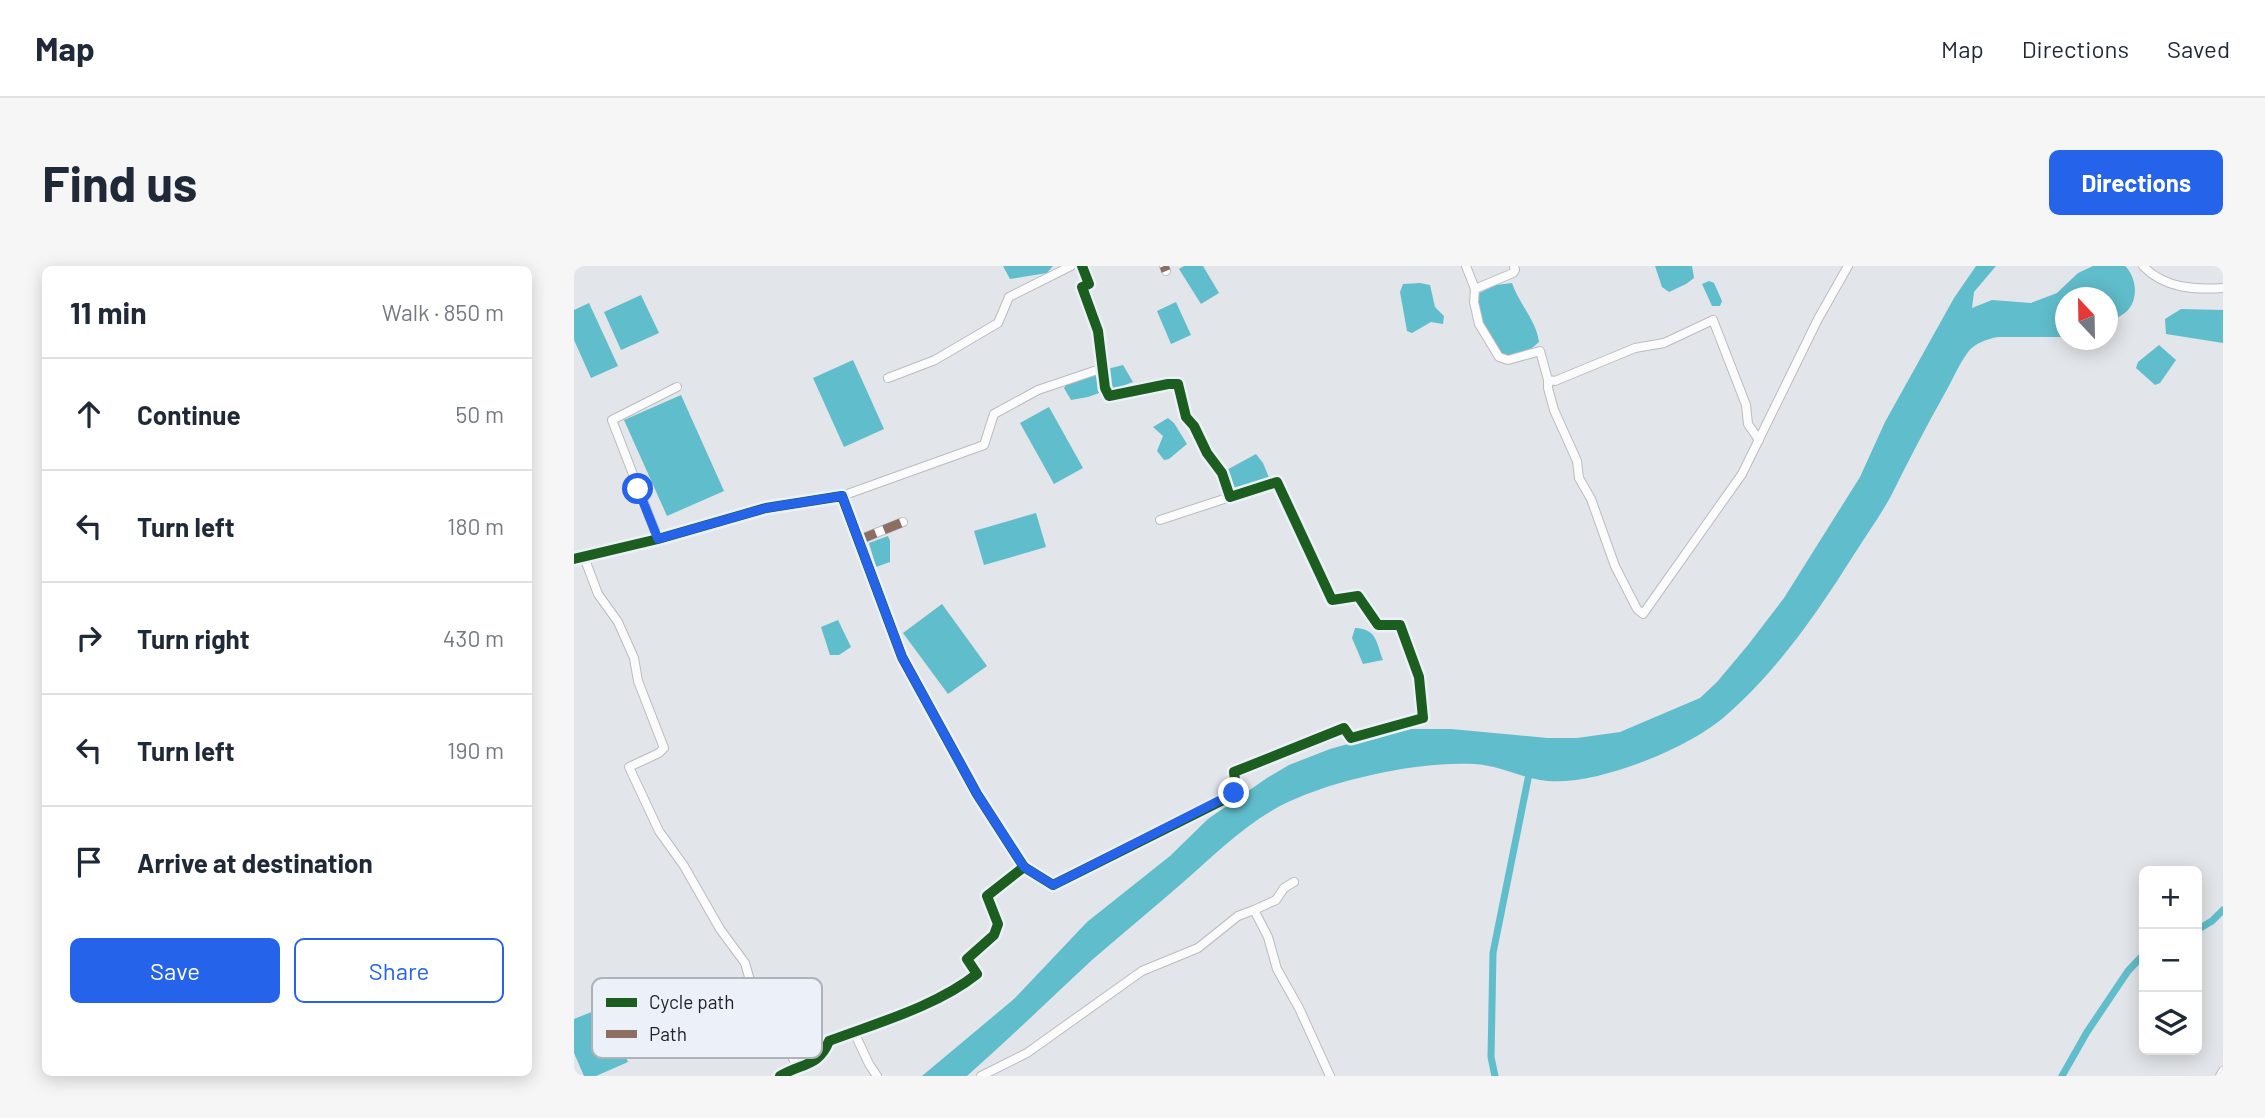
<!DOCTYPE html>
<html lang="en">
<head>
<meta charset="utf-8">
<style>
  :root { --surface:#fff; --page:#f6f6f7; --text:#1f2937; --muted:#747a83; --line:#e0e1e3; --accent:#2563eb }
  body { margin:0; font-family:Barlow,sans-serif; background:var(--page); color:var(--text) }
  .controls { position:absolute; right:21px; bottom:21px; display:grid; overflow:hidden; border-radius:10px; box-shadow:0 4px 18px #0003 }
  .controls button { width:63px; height:63px; display:grid; place-items:center; padding:0; border:0; border-bottom:2px solid var(--line); background:var(--surface); color:var(--text); font:35px sans-serif }
  .compass { position:absolute; left:1481px; top:21px; width:63px; height:63px; border-radius:50%; background:var(--surface); box-shadow:0 4px 18px #0003; rotate:338deg }
  .stop { position:absolute; width:21px; height:21px; margin:-16px; border:5px solid #2563eb; border-radius:50%; background:#fff }
  .stop.end { background:#2563eb; border-color:#fff; box-shadow:0 2px 7px #0008 }
  .list { margin:0; padding:0; list-style:none }
  h2 { display:flex; justify-content:space-between; align-items:center; height:91px; margin:0; padding:0 28px; font-size:30px }
  h2 small { font-size:23px; font-weight:400; color:var(--muted) }
  .list li { display:grid; grid-template-columns:46px 1fr auto; gap:21px; align-items:center; box-sizing:border-box; height:112px; padding:0 28px; border-top:2px solid var(--line) }
  .list b { display:block; font-size:26px; white-space:nowrap }
  .list em { font-size:23px; font-style:normal; color:var(--muted) }
  .actions { display:flex; gap:14px; padding:21px 28px }
  .actions a { flex:1; padding:16px 0; border:2px solid var(--accent); border-radius:10px; text-align:center; font-size:24px; color:var(--accent) }
  .actions .main { background:var(--accent); color:#fff }
  .icon { flex:none; width:38px; height:38px; fill:none; stroke:currentColor; stroke-width:2; stroke-linecap:round; stroke-linejoin:round }
  .map { position:relative; flex:none; width:1649px; height:810px; overflow:hidden; border-radius:10px }
  header { display:flex; align-items:center; gap:42px; box-sizing:border-box; height:98px; padding:0 35px; background:var(--surface); border-bottom:2px solid var(--line) }
  header strong { font-size:33px }
  nav { display:flex; gap:38px; margin-inline-start:auto; font-size:24px }
  .intro { display:flex; align-items:center; justify-content:space-between; box-sizing:border-box; height:168px; padding:0 42px }
  h1 { margin:0; font-size:49px }
  .button { padding:18px 32px; border-radius:10px; background:var(--accent); color:#fff; font-size:24px; font-weight:700 }
  main { display:flex; gap:42px; padding:0 42px }
  aside { flex:1; background:var(--surface); border-radius:10px; box-shadow:0 4px 18px #0003 }
  .map>svg:first-child { display:block }
  .water { fill:#60bdcb }
  .lines { fill:none; stroke-linecap:round; stroke-linejoin:round }
  .canal { stroke:#60bdcb; stroke-width:7 }
  .minor-casing { stroke:#babcbf; stroke-width:10 }
  .minor { stroke:#fbfbfc; stroke-width:8 }
  .quiet { stroke:#8d6e63; stroke-width:9; stroke-dasharray:18 9; stroke-linecap:butt }
  .cycleway-casing { stroke:#ecf1f9; stroke-width:15 }
  .cycleway { stroke:#1b5e20; stroke-width:10 }
  .route { stroke:#2563eb; stroke-width:9 }
  .key { fill:#ecf1f9; stroke:#afb3b9; stroke-width:2 }
  .key-label { font-size:19px; fill:#212225 }
</style>
</head>
<body>
<header>
<strong>Map</strong>
<nav><a>Map</a><a>Directions</a><a>Saved</a></nav>
</header>
<div class="intro"><h1>Find us</h1><a class="button">Directions</a></div>
<main>
<aside>
<h2>11 min<small>Walk · 850 m</small></h2>
<ul class="list">
<li><svg class="icon" aria-label="ahead" viewBox="0 0 24 24"><path d="M12 20V5M6 11l6-6 6 6"/></svg><div><b>Continue</b></div><em>50 m</em></li>
<li><svg class="icon" aria-label="left" viewBox="0 0 24 24"><path d="M17 20v-9H6M10 6l-5 5 5 5"/></svg><div><b>Turn left</b></div><em>180 m</em></li>
<li><svg class="icon" aria-label="right" viewBox="0 0 24 24"><path d="M7 20v-9h11M14 6l5 5-5 5"/></svg><div><b>Turn right</b></div><em>430 m</em></li>
<li><svg class="icon" aria-label="left" viewBox="0 0 24 24"><path d="M17 20v-9H6M10 6l-5 5 5 5"/></svg><div><b>Turn left</b></div><em>190 m</em></li>
<li><svg class="icon" aria-label="arrive" viewBox="0 0 24 24"><path d="M6 21V4h12l-3 4 3 4H6"/></svg><div><b>Arrive at destination</b></div></li>
</ul>
<div class="actions"><a class="main">Save</a><a>Share</a></div>
</aside>
<div class="map">
<svg width="1649" height="810" viewBox="0 0 1649 810">
  <rect width="100%" height="100%" fill="#e2e5e9"/>
  <g class="water">
    <polygon points="429,0 479,0 473,7 436,13"/>
    <polygon points="610,0 629,0 645,27 627,38 605,3"/>
    <polygon points="1081,0 1118,0 1120,12 1112,18 1095,26 1088,21"/>
    <path d="M1402 0H1422L1400 26 1398 42 1418 34 1457 37 1483 27 1504 7 1519 0H1551C1562 10 1565 32 1554 44 1550 49 1540 53 1534 56V32H1492L1491 71H1424C1413 73 1401 77 1394 86 1385 98 1379 113 1371 127 1352 161 1334 195 1317 230 1306 250 1293 268 1281 287 1243 347 1203 406 1149 452 1111 484 1016 523 966 514 943 510 923 499 900 498 845 495 763 513 714 536 675 554 638 591 606 619 577 644 547 669 518 694 476 733 436 772 393 810H348L440 733 513 656 596 590 634 553 693 512 715 499 756 483 828 463H877L973 472H1003L1046 466 1126 432 1143 416 1174 379 1210 332 1286 211 1311 156 1380 32Z"/>
    <polygon points="1135,15 1140,17 1148,35 1146,40 1138,40 1128,18"/>
    <polygon points="846,17 856,19 861,41 870,50 869,58 857,56 838,67 833,65 826,26 829,18"/>
    <path d="M938 17C945 38 962 54 965 76L958 82 931 92 920 81 903 45V28L922 19Z"/>
    <polygon points="67,29 85,67 47,84 30,46"/>
    <polygon points="602,36 617,69 597,78 583,45"/>
    <polygon points="15,37 44,100 17,112 0,74 0,44"/>
    <polygon points="1607,43 1649,44 1649,77 1592,68 1591,53"/>
    <polygon points="1585,79 1602,94 1586,117 1581,119 1562,102 1564,96"/>
    <polygon points="279,94 310,163 270,181 239,112"/>
    <polygon points="549,99 559,116 538,124 533,103"/>
    <polygon points="523,108 528,126 514,131 497,134 490,122 494,116"/>
    <polygon points="107,129 150,225 93,250 50,154"/>
    <polygon points="475,141 509,202 480,218 446,157"/>
    <polygon points="594,152 600,157 613,178 595,193 590,194 583,185 589,170 579,161"/>
    <polygon points="682,188 689,197 696,214 659,227 649,206"/>
    <polygon points="462,247 472,281 410,299 400,265"/>
    <polygon points="314,270 316,275 316,296 302,301 295,277"/>
    <polygon points="368,338 413,400 374,428 329,367"/>
    <polygon points="264,354 277,381 265,389 256,389 247,361"/>
    <path d="M781 362C803 363 802 376 809 394L789 398 778 372Z"/>
    <polygon points="30,741 54,796 22,810 10,810 0,787 0,753"/>
  </g>
  <g class="lines">
    <g class="canal">
      <polyline points="1623,664 1638,655 1649,644"/>
      <polyline points="921,810 917,791 919,687 956,503"/>
      <polyline points="1488,810 1513,766 1554,705 1570,688"/>
    </g>
    <g class="minor-casing">
      <g id="minor">
        <polyline points="590,0 592,5"/>
        <polyline points="892,0 901,23 900,36 905,58 925,91 934,94 966,85 974,114 981,115 1061,82 1090,77 1139,54 1172,139 1174,158 1185,174"/>
        <path d="M1569 0C1590 22 1620 24 1649 22"/>
        <polyline points="901,23 939,7 941,4 940,0"/>
        <polyline points="314,112 361,94 424,57 435,31 497,0"/>
        <polyline points="974,114 974,122 980,144 1003,195 1005,212 1017,233 1041,300 1063,343 1069,348 1168,208 1244,53 1274,0"/>
        <polyline points="268,230 410,179 420,148 464,124 529,102"/>
        <polyline points="586,254 656,231"/>
        <polyline points="84,273 38,154 103,121"/>
        <polyline points="285,274 329,256"/>
        <polyline points="10,291 24,328 44,356 60,392 64,415 90,482 85,487 55,501 85,565 110,600 146,663 171,697 184,742 198,746 223,801"/>
        <polyline points="0,293 84,273 192,242 268,230 328,391 403,528 450,601"/>
        <polyline points="680,644 702,634 710,622 720,616"/>
        <polyline points="280,766 295,798 303,810"/>
        <path d="M206 810C227 797 245 801 255 775 303 757 363 740 403 708L393 693 420 669 424 658 413 630 450 601 479 619 655 531 662 522 660 506 770 462 777 472 849 452 845 411 826 359H804L784 330 758 334 703 216 656 231 648 207 633 187 620 160 612 151 604 118H594L535 130 531 122 524 65 508 21 515 18 508 0"/>
        <polyline points="407,810 453,787 568,705 624,682 664,650 680,644 694,671 703,703 725,742 756,810"/>
        <polyline points="1646,810 1649,805"/>
      </g>
    </g>
    <use href="#minor" class="minor"/>
    <g class="quiet">
      <polyline points="590,0 592,5"/>
      <polyline points="285,274 329,256"/>
    </g>
    <g class="cycleway-casing">
      <g id="cycleway">
        <polyline points="0,293 84,273 192,242 268,230 328,391 403,528 450,601"/>
        <path d="M206 810C227 797 245 801 255 775 303 757 363 740 403 708L393 693 420 669 424 658 413 630 450 601 479 619 655 531 662 522 660 506 770 462 777 472 849 452 845 411 826 359H804L784 330 758 334 703 216 656 231 648 207 633 187 620 160 612 151 604 118H594L535 130 531 122 524 65 508 21 515 18 508 0"/>
      </g>
    </g>
    <use href="#cycleway" class="cycleway"/>
  </g>
  <g class="lines">
    <polyline class="route" points="64,223 84,273 192,242 268,230 328,391 403,528 450,601 479,619 660,527"/>
  </g>
  <rect x="18" y="712" width="230" height="80" rx="10" class="key"/>
  <rect x="32" y="732" width="31" height="9" fill="#1b5e20"/>
  <rect x="32" y="764" width="31" height="8" fill="#8d6e63"/>
  <g class="key-label">
    <text x="75" y="743">Cycle path</text>
    <text x="75" y="775">Path</text>
  </g>
</svg>
<div class="controls">
<button>+</button>
<button>−</button>
<button><svg class="icon" aria-label="layers" viewBox="0 0 24 24"><path d="M12 4l9 5-9 5-9-5zM3 14l9 5 9-5"/></svg></button>
</div>
<svg class="compass" viewBox="-18 -18 36 36"><path d="M0-13l5 13h-10z" fill="#e53935"/><path d="M0 13l5-13h-10z" fill="#747a83"/></svg>
<div class="stop" style="left:64px;top:223px"></div>
<div class="stop end" style="left:660px;top:527px"></div>
</div>
</main>
</body>
</html>
